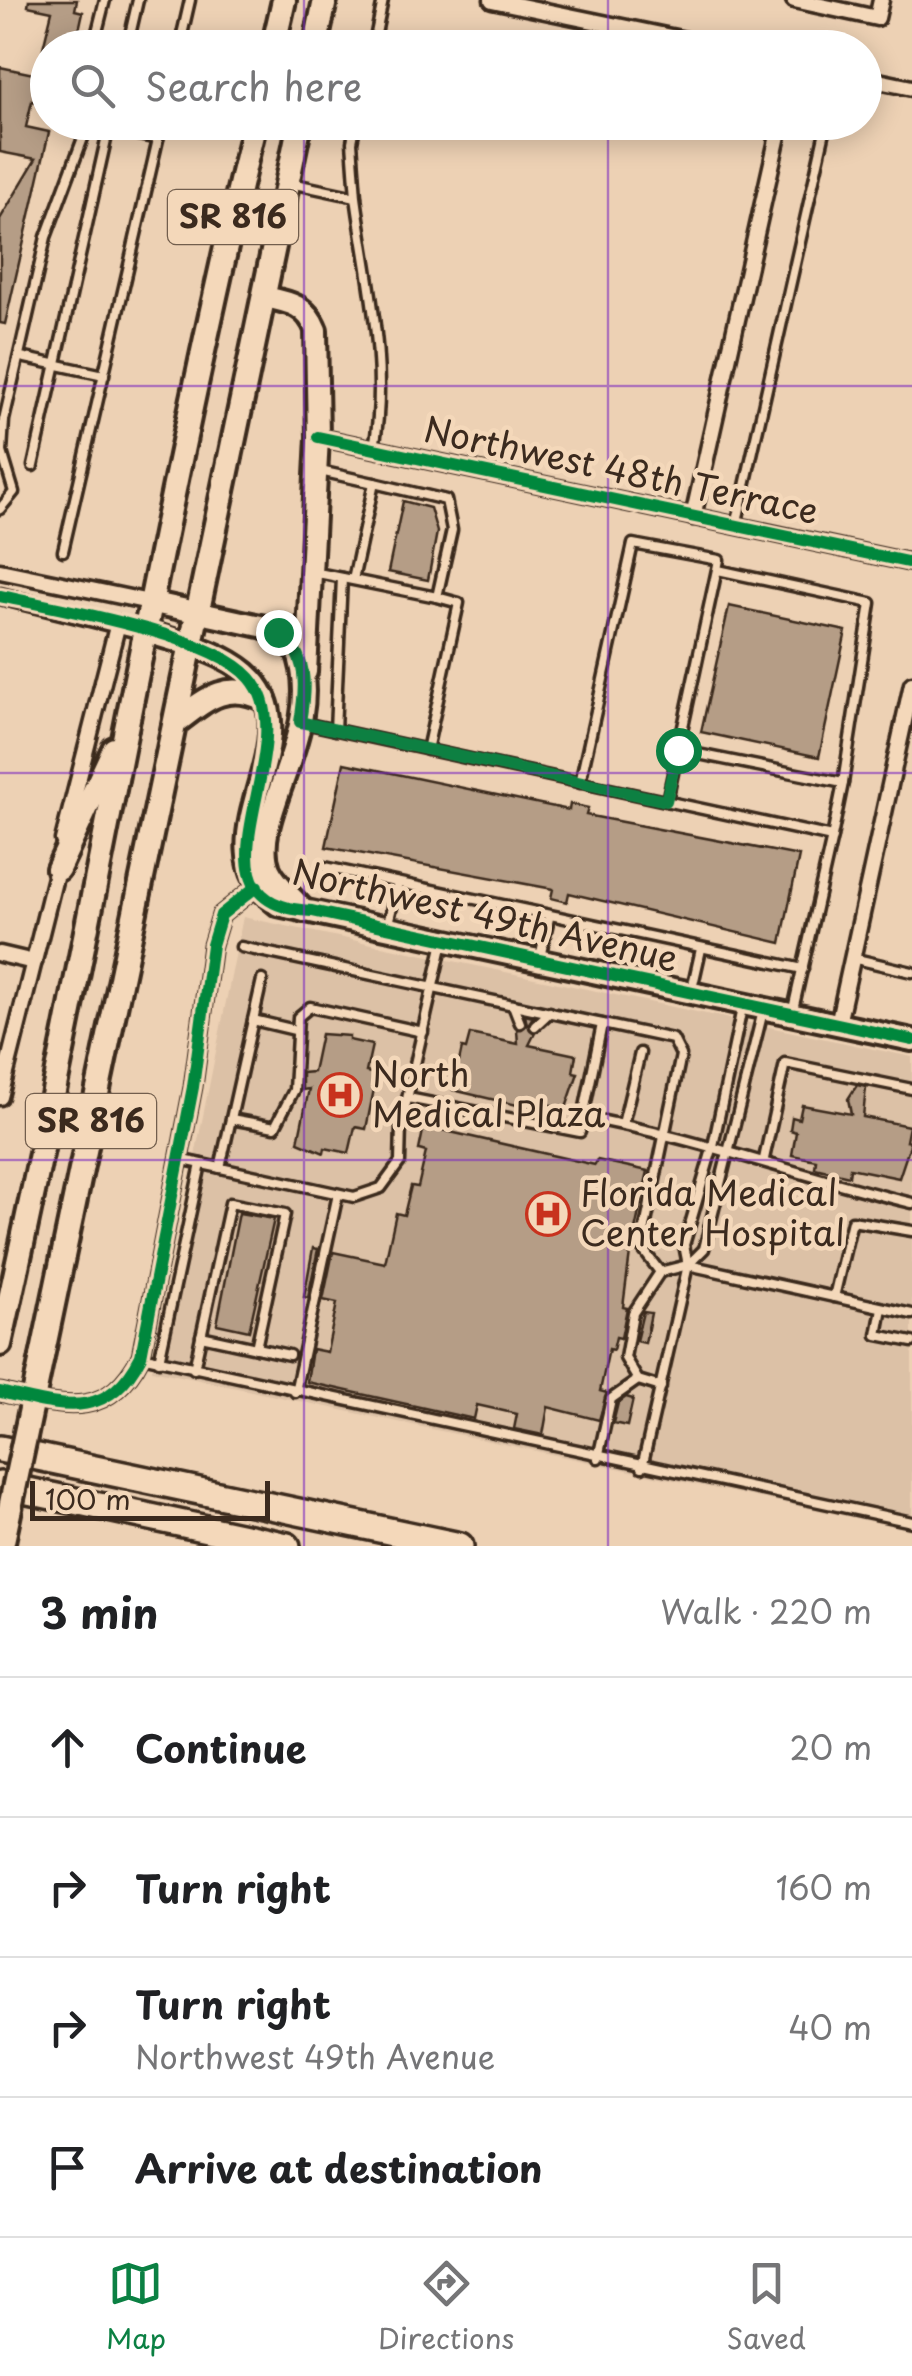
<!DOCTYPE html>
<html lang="en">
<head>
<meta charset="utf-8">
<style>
  :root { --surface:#fff; --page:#f6f6f6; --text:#202124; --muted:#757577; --line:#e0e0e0; --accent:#0b8043 }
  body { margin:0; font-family:"Playpen Sans",sans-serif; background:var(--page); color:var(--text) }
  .scale { position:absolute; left:30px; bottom:25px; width:240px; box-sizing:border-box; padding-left:10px; border:5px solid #3b2a1e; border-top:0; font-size:28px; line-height:35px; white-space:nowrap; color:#3b2a1e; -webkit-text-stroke:8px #f4d8ba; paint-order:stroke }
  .stop { position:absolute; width:30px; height:30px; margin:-22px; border:8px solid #0b8043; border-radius:50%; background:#fff }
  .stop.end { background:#0b8043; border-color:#fff; box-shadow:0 2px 10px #0008 }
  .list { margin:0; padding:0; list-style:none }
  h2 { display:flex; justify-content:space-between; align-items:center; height:130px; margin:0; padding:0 40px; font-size:42px }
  h2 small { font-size:32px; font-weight:400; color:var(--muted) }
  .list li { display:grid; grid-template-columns:65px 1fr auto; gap:30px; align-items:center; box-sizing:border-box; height:140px; padding:0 40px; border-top:2px solid var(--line) }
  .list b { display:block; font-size:38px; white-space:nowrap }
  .list p { margin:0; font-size:32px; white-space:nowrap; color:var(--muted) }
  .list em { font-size:32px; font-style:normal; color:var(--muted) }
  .icon { flex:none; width:55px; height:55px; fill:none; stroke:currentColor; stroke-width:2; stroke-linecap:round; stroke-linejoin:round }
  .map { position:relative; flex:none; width:912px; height:1546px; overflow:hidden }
  .search { position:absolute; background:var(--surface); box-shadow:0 5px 25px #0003; left:30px; right:30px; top:30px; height:110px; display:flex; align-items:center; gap:25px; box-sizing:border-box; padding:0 35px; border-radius:55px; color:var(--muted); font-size:38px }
  .sheet { height:690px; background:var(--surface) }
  nav { display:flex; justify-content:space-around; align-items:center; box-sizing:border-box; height:140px; border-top:2px solid var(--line); background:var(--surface); font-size:28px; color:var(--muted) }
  nav a { display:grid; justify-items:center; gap:5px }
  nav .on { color:var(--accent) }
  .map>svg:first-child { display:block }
  .built { fill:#dcc1a6 }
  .building { fill:#b59d86; stroke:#3b2a1e; stroke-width:2.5 }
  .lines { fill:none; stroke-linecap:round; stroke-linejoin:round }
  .lane-casing { stroke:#3b2a1e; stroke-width:15 }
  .street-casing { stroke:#3b2a1e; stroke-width:21 }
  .secondary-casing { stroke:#3b2a1e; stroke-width:28 }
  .primary-casing { stroke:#3b2a1e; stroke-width:30 }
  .highway-casing { stroke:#3b2a1e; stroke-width:32 }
  .lane { stroke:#f4d8ba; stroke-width:8 }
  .street { stroke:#f4d8ba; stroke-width:14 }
  .secondary { stroke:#f4d8ba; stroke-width:20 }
  .primary { stroke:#f4d8ba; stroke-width:22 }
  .highway { stroke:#f4d8ba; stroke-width:25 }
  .primary-bridge-casing { stroke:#3b2a1e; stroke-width:30; stroke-linecap:butt }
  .primary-bridge { stroke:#f4d8ba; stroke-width:22 }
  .cycleway-casing { stroke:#f4d8ba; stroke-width:19 }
  .cycleway { stroke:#00873e; stroke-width:12 }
  .route { stroke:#0b8043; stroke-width:12 }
  .grid { fill:none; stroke:#7b2cbf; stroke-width:2.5; stroke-opacity:0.55 }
  .labels { text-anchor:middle; stroke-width:9; stroke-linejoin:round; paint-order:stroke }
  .shield { fill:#f4d8ba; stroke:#725e4d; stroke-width:2.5 }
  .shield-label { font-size:32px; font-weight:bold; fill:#3b2a1e }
  .street-label { font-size:35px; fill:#3b2a1e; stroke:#f4d8ba }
  .poi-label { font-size:35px; fill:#3b2a1e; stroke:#f4d8ba; text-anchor:start }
</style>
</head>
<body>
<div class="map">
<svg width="912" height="1546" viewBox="0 0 912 1546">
  <rect width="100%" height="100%" fill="#edd1b4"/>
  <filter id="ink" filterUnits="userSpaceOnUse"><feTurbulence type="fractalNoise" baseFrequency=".01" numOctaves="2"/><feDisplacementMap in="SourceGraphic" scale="20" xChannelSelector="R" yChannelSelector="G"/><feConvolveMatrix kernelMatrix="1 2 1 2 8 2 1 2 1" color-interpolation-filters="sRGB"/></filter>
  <g filter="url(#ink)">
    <polygon class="built" points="243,917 912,1057 912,1530 152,1370"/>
    <g class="building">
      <polygon points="29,0 77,0 75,10 83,12 75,48 43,48 52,11 28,6"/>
      <polygon points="0,67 48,77 48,105 32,101 26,127 49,132 5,324 0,323 0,219 36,159 0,152"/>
      <polygon points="403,501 430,508 437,532 428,580 388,572"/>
      <polygon points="729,606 846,631 819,757 701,732"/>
      <polygon points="344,763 569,810 570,804 588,808 586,815 799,856 781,943 569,893 567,902 551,898 553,889 326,847"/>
      <polygon points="525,1015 533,1017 528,1025 535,1033 529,1045 576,1055 573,1072 578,1073 566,1108 536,1102 534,1109 453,1090 462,1048 466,1049 470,1034 518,1044 517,1030 527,1025"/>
      <polygon points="321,1034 349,1036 349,1040 372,1045 366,1072 377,1074 366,1129 355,1127 349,1153 325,1148 324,1153 298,1142 309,1089 302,1090 302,1073 313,1072"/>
      <polygon points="857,1085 866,1087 863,1117 909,1126 906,1141 911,1142 899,1178 850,1168 849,1176 815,1168 816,1160 792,1155 796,1132 790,1130 792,1117 799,1119 802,1105 851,1114 848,1099"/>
      <polygon points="424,1126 595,1165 597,1160 648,1171 630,1253 623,1307 627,1308 621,1338 616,1337 613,1350 609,1349 600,1391 607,1393 599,1420 548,1407 543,1435 514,1429 517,1414 477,1405 474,1419 307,1382 312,1349 327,1352 337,1303 323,1300 333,1252 385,1263 396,1213 404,1215 411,1186 418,1187 426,1152 419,1150"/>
      <polygon points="239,1213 274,1219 249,1331 217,1324"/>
      <polygon points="313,1248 318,1249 308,1298 304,1297"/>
      <polygon points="643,1312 651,1313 645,1343 636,1341"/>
      <polygon points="626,1397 633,1399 627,1426 613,1423 618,1403"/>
    </g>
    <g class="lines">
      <g class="lane-casing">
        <g id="lane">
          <polyline points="93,48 105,0"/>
          <polyline points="127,48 138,0"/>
          <polyline points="179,48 190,0"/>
          <polyline points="373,48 383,0"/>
          <polyline points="89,125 158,139"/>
          <path d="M290 183 356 197C367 279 389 366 374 448"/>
          <polyline points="356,197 352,142 356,122"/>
          <polyline points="21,357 104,375"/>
          <polyline points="33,466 110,122"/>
          <polyline points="320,471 374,483"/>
          <polyline points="0,509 14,492 2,452 4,420 46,237 89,122"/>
          <polyline points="736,526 827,122"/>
          <polyline points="63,551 162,122"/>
          <polyline points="718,570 871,603 843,783"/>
          <polyline points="313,572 437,597 452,530 446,500 374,483 353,580"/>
          <polyline points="304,723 832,837 792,1014"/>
          <polyline points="335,730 342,578"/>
          <polyline points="427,750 459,603 437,597"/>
          <polyline points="678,750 843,783 832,837"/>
          <polyline points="580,783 633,544 719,560 667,801"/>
          <polyline points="325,867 803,969"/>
          <polyline points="387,927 398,883"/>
          <polyline points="241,947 673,1039 681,1055 641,1247 660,1272 688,1265 704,1249 763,1011"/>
          <polyline points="540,957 549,918"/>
          <polyline points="852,958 912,972"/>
          <polyline points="692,989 701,949"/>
          <polyline points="513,1005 520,1023"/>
          <polyline points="742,1008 713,1146 684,1245 688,1265 912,1314"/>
          <polyline points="253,1020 262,980"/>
          <polyline points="535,1026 550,1012"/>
          <polyline points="408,1098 580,1132 602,1024"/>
          <path d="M583 1117C696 1137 801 1177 912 1203"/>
          <polyline points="231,1119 275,1127 294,1090 298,1017 310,1007 423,1032"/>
          <polyline points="623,1124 640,1053"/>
          <polyline points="179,1159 354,1197 381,1188 400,1162 401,1125 443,942"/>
          <polyline points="764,1159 785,1063 912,1089"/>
          <polyline points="220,1168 253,1020 295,1030"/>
          <polyline points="660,1272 633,1313 625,1358 638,1380 661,1387"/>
          <polyline points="834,1297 852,1221 912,1231"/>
          <polyline points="882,1308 877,1335 912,1342"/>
          <polyline points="201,1336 289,1355"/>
          <polyline points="141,1356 912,1522"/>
          <polyline points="159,1361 201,1164"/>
          <polyline points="194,1369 230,1203 285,1214 256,1348"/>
          <polyline points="295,1392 338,1194"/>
          <polyline points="598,1458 611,1399 638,1380"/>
          <polyline points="642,1467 688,1265"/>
        </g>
      </g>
      <g class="street-casing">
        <g id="street">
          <polyline points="492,0 724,48"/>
          <polyline points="794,0 877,18 881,0"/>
          <polyline points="864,78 912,88"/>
          <polyline points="318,437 912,563"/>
          <polyline points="693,517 781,122"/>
          <polyline points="0,571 154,603"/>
          <polyline points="0,596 147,632"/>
          <polyline points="63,840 118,623"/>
          <polyline points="0,954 34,962"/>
          <polyline points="838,1024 912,684"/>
          <polyline points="0,1097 59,861"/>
          <path d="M0 1392C61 1406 107 1423 141 1356L193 1087 212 945 221 915 257 886"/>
        </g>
      </g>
      <g class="secondary-casing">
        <g id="secondary">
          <path d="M265 297C289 302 307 305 316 330L318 437 306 672"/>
          <path d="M154 603 265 627 296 649C329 729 248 816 269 869 276 885 293 897 304 911"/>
          <path d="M147 632C180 643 219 650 246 673 320 737 193 842 278 905L912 1040"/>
        </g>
      </g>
      <g class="primary-casing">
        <g id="primary">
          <polyline points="273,48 284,0"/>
          <polyline points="315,48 325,0"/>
          <path d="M175 723C205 700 226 680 264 699"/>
          <polyline points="58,869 114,749"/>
          <path d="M0 1344C91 938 158 527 255 122"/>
          <polyline points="42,1357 300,122"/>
        </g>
      </g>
      <g class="highway-casing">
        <g id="highway">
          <polyline points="0,1449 460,1546"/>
          <polyline points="0,1485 287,1546"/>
        </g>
      </g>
      <use href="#lane" class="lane"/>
      <use href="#street" class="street"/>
      <use href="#secondary" class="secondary"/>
      <use href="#primary" class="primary"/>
      <use href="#highway" class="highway"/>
      <g class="primary-bridge-casing">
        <polyline id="primary-bridge" points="2,1546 42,1357"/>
      </g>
      <use href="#primary-bridge" class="primary-bridge"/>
      <g class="cycleway-casing">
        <g id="cycleway">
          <polyline points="318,437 912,563"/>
          <path d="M0 596C58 608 213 635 250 678 310 746 175 905 312 911L912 1040"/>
          <path d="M0 1392C61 1406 107 1423 141 1356L193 1087 212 945 221 915 257 886"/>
        </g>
      </g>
      <use href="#cycleway" class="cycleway"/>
    </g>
  </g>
  <g class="lines" filter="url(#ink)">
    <path class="route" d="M278 632C309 655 306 687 300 722L666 801 678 750"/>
  </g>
  <path class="grid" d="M304 0V48M608 0V48M304 122V1546M608 122V1546M0 386H912M0 773H912M0 1160H912"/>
  <defs>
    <g id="hospital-ring" transform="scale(2.25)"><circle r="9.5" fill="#f4d8ba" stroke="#c8321e" stroke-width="1.5"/><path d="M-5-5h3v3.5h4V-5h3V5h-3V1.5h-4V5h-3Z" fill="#c8321e"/></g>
  </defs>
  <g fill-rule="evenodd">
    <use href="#hospital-ring" x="340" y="1095"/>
    <use href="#hospital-ring" x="548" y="1214"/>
  </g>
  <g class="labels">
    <g class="shield">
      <rect x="168" y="190" width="130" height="54" rx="8"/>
      <rect x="26" y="1094" width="130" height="54" rx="8"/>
    </g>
    <g class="shield-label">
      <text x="233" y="228">SR 816</text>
      <text x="91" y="1132">SR 816</text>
    </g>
    <g class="street-label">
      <text transform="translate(621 471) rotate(12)" y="12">Northwest 48th Terrace</text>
      <text transform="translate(485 916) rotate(13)" y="12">Northwest 49th Avenue</text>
    </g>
    <g class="poi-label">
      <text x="372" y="1087">North<tspan x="372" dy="40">Medical Plaza</tspan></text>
      <text x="580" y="1206">Florida Medical<tspan x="580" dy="40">Center Hospital</tspan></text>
    </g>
  </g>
</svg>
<div class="scale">100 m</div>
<div class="stop" style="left:678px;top:750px"></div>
<div class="stop end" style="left:278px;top:632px"></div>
<div class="search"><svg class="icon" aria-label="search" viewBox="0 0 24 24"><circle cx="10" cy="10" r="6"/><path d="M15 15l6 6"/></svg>Search here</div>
</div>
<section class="sheet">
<h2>3 min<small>Walk · 220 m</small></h2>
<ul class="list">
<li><svg class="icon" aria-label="ahead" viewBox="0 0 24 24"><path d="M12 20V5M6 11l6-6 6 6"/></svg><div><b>Continue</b></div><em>20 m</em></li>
<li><svg class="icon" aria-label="right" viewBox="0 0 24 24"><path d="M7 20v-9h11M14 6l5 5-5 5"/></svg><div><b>Turn right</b></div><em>160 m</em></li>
<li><svg class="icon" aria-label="right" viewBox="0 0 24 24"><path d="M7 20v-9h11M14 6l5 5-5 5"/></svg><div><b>Turn right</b><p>Northwest 49th Avenue</p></div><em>40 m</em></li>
<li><svg class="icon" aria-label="arrive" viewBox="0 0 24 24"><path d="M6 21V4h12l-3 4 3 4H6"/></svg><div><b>Arrive at destination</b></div></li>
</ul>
</section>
<nav>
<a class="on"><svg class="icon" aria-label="map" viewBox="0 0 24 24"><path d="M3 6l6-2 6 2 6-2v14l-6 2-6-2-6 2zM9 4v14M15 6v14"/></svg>Map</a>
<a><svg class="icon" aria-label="directions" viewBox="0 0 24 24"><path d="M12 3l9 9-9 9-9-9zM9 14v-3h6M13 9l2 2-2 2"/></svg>Directions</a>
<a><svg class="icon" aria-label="saved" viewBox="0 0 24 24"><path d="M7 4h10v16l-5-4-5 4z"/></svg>Saved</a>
</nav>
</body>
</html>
